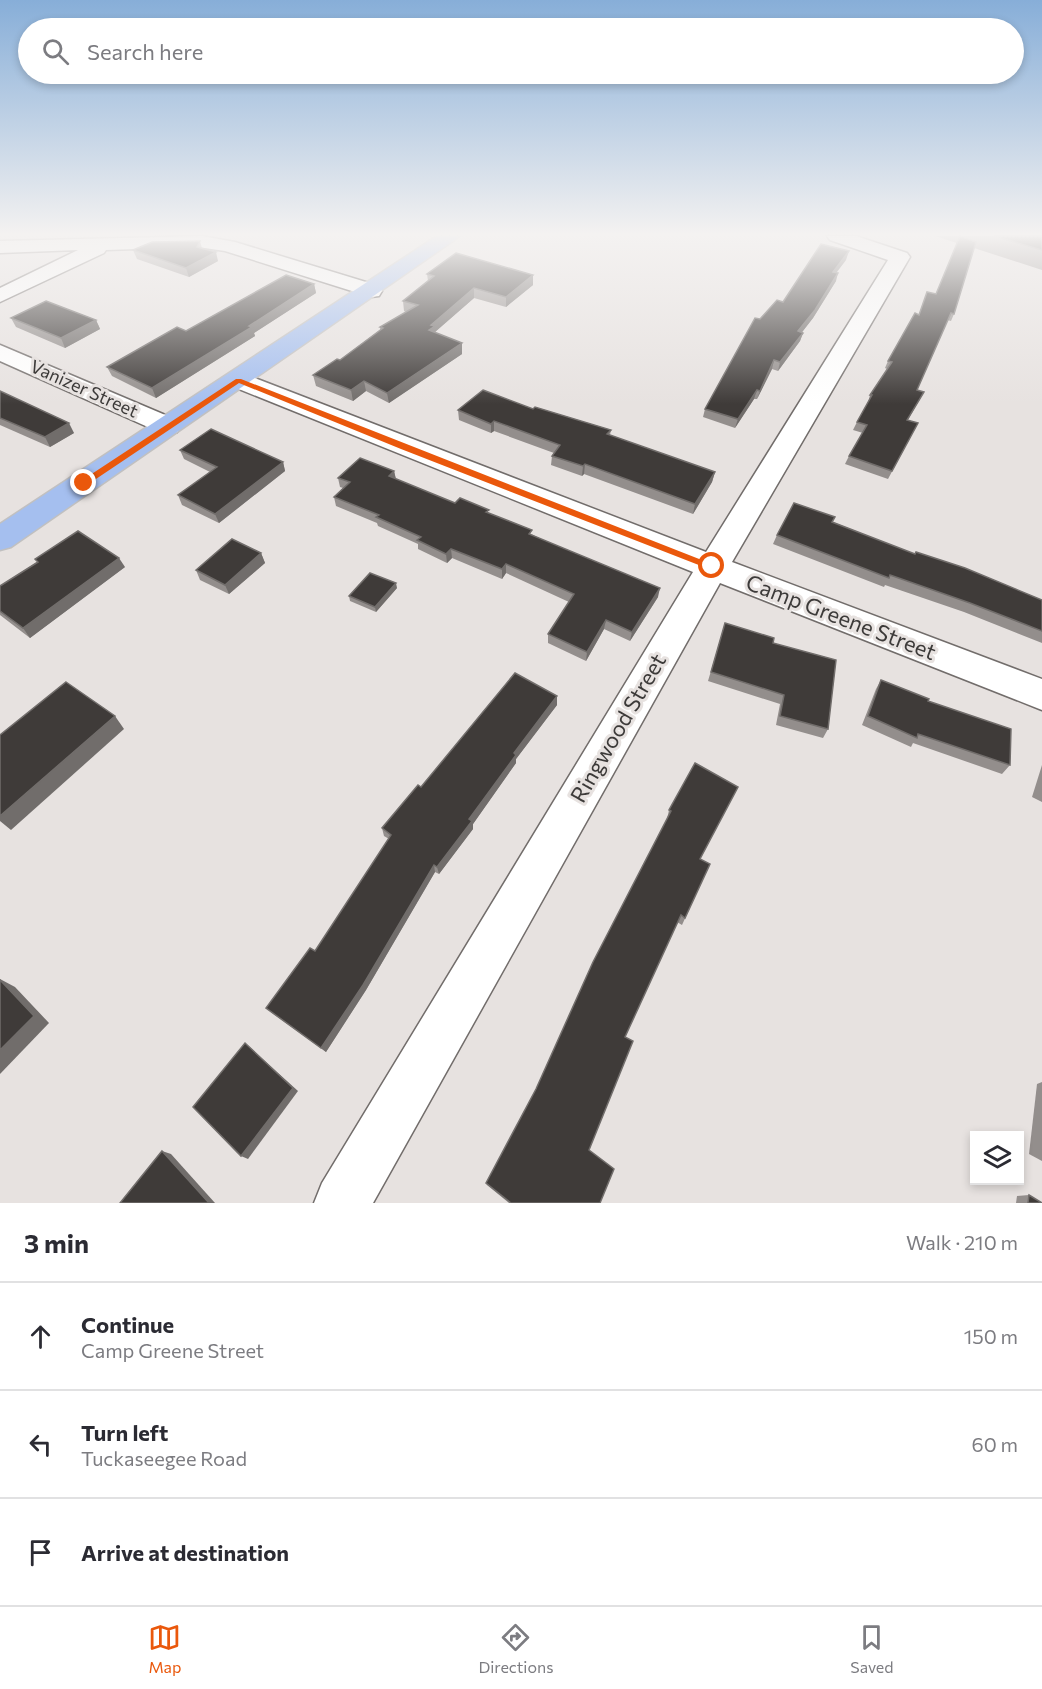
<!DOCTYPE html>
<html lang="en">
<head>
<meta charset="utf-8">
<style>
  :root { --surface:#fff; --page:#f7f7f7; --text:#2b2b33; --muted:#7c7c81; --line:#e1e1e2; --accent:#ea580c }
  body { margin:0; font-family:Commissioner,sans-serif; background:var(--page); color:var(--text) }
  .controls { position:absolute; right:18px; bottom:18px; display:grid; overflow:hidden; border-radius:0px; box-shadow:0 3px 9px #0003 }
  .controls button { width:54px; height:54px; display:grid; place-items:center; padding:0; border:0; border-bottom:2px solid var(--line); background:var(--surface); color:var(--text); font:30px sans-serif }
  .stop { position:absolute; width:18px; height:18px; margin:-14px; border:4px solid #ea580c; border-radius:50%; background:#fff }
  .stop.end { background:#ea580c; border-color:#fff; box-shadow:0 2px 6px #0008 }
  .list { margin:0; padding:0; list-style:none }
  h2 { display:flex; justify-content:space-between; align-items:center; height:78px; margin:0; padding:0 24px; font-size:26px }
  h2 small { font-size:20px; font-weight:400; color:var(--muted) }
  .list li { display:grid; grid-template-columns:39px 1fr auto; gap:18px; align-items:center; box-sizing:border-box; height:108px; padding:0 24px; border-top:2px solid var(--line) }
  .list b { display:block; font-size:22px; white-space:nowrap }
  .list p { margin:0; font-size:20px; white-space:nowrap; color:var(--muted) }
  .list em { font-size:20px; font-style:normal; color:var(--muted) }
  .icon { flex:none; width:33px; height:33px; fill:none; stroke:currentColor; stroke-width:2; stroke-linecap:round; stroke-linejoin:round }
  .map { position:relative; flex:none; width:1042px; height:1203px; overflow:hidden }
  .search { position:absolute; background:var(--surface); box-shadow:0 3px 9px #0003; left:18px; right:18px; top:18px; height:66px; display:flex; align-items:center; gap:15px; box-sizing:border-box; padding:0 21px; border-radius:33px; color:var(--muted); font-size:22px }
  .sheet { height:402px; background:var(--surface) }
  nav { display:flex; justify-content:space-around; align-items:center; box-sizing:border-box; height:84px; border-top:2px solid var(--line); background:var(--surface); font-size:16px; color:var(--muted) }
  nav a { display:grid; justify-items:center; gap:3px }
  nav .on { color:var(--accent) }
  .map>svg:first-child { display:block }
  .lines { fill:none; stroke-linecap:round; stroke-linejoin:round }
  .minor-casing { stroke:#726d6b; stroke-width:3 }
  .major-casing { stroke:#c1c0c0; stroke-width:3 }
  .minor { fill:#fff; fill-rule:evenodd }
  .major { fill:#a5bfef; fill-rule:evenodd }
  .wall { fill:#938e8c }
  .shaded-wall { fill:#716d6b }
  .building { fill:#3f3b39; stroke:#716d6b; stroke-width:1.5 }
  .route { fill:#ea580c }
  .labels { text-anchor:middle; stroke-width:6; stroke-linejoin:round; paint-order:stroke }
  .far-street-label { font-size:18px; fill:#3c3a39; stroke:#e7e2e0 }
  .street-label { font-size:22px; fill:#3c3a39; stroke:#e7e2e0 }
</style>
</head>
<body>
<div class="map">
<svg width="1042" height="1203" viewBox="0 0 1042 1203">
  <rect width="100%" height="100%" fill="#e7e2e0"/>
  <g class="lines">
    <g class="minor-casing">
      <g id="minor">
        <polygon points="202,236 235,242 379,286 382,291 379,296 371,297 225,251 198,247 106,250 104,253 0,302 0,288 78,250 0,253 0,241"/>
        <polygon points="827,236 856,236 907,253 910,257 732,562 1042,679 1042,710 720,583 373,1203 314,1203 322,1183 693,572 229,385 226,380 229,375 238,373 247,375 706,552 888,260 830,240"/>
        <polygon points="0,345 177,420 181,426 177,432 168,434 159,432 0,361"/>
      </g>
    </g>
    <g class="major-casing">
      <polygon id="major" points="437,236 460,236 11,547 0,550 0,524"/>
    </g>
    <use href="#minor" class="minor"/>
    <use href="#major" class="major"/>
  </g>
  <g class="wall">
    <polygon points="935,236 1042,236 1042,270 974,248 954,314 951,321 947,320 917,390 924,392 908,420 918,423 888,479 845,464 849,456 863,433 853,430 857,422 868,403 870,395 887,369 885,368 888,361 919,315 936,294 957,243"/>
    <polygon points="200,241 202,248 218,261 189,277 137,259 133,250"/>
    <polygon points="846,260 836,272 836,281 813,318 802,332 803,333 800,341 778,371 772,369 757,399 754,399 735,428 703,417 705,409 760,319 783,302"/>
    <polygon points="427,274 533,275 533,285 506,307 474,298 435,332 462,354 389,403 366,391 353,401 316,386 313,375 340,360 380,330 380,327 406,312 404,311 403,301 428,281"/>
    <polygon points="314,284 316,293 254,333 255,336 156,398 112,376 107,367 186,331"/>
    <polygon points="11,318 96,320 100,329 65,348 16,327"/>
    <polygon points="0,391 74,433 50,447 0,425"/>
    <polygon points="533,409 611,430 610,435 715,472 712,482 693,514 584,474 582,476 551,465 552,456 554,453 494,431 491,433 459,420 458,410"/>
    <polygon points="180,450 283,462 285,471 219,523 182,505 178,495 210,472 184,459"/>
    <polygon points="394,471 396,479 455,503 489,513 658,597 630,641 604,629 586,661 548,643 548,634 569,602 506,573 502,579 452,558 447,563 418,549 418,544 378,526 377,523 336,506 334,497 343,488 340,487 338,478"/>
    <polygon points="833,522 914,554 916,552 1042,600 1042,643 964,612 885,585 884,587 773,544 777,535"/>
    <polygon points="261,553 265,563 229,594 200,580 196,570"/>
    <polygon points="35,559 125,567 30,638 0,615 0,586 37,562"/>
    <polygon points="397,588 376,612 350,601 349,596"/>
    <polygon points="725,623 773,643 828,729 823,738 776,725 780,704 708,681"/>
    <polygon points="881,680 928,701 1010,765 1002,774 913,743 911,747 862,725 876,689"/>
    <polygon points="557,696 557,705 516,759 516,763 473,824 473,829 439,874 435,872 366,990 326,1052 272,1013 266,1008 315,951 389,839 384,836 382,828 421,787"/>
    <polygon points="1042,765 1042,802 1032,797"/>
    <polygon points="738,787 700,859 710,864 682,925 677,922 625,1037 589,1150 600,1203 509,1203 487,1185 486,1183 536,1089 667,819 669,810"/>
    <polygon points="1042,1082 1042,1161 1029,1154 1037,1084"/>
    <polygon points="1029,1195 1042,1203 1016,1203 1017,1196"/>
  </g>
  <g class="shaded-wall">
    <polygon points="849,251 846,260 831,280 833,272"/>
    <polygon points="216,252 218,261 189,277 186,268"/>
    <polygon points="838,273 836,281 813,318 796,340 798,331"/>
    <polygon points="533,275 533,285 506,307 506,297"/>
    <polygon points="314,284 316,293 254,333 255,336 156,398 152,388"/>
    <polygon points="474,288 474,298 435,332 429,330 431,325"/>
    <polygon points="96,320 100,329 65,348 61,338"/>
    <polygon points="803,333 800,341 778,371 780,362"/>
    <polygon points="462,343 462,354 389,403 387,393"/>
    <polygon points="774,360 772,369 757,399 760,391"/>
    <polygon points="364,381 366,391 353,401 351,390"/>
    <polygon points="757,390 754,399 735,428 738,419"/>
    <polygon points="494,421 494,431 491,433 491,424"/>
    <polygon points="69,423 74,433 50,447 45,437"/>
    <polygon points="283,462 285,471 219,523 215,514"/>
    <polygon points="585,464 584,474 582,476 583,466"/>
    <polygon points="394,471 396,480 389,476"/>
    <polygon points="715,472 712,482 693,514 695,504"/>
    <polygon points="451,549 452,558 447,563 446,554"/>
    <polygon points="261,553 265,563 229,594 225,585"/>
    <polygon points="119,558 125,567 30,638 23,628"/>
    <polygon points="506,564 506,573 502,579 502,569"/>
    <polygon points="396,583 397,588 376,612 375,607"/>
    <polygon points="660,588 658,597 630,641 632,632"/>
    <polygon points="606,620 604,629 586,661 587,652"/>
    <polygon points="557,696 557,705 516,759 516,763 473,824 473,829 439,874 437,867 514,753"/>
    <polygon points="115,716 124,729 11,830 0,821 0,816"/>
    <polygon points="434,865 435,872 366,990 326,1052 321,1048"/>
    <polygon points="0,979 15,987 49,1023 0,1074"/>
    <polygon points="245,1043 298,1091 248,1159 241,1156"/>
    <polygon points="162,1151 171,1154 215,1203 209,1203"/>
  </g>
  <g class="building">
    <polygon points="960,236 976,242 954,314 951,313 917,390 924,392 907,420 918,423 892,471 849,456 867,425 857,422 872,395 870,395 892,362 888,361 915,313 919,315 927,292 936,294"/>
    <polygon points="994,236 1042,236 1042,250"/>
    <polygon points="200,241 197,247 216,252 186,268 133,250 152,242"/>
    <polygon points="821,244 849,251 833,272 838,273 815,310 798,331 803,333 780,362 774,360 760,391 757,390 738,419 705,409 755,318 760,319 777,300 783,302"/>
    <polygon points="456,253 533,275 506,297 474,288 431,325 435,326 429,330 462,343 387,393 364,381 351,390 313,375 337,359 340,360 383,328 380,327 418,305 403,301 434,276 427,274"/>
    <polygon points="286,275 314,284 249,326 252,327 152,388 107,367 177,327 186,331"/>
    <polygon points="46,301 96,320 61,338 11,318"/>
    <polygon points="483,390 533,409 535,407 611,430 607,434 715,472 695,504 585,464 583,466 552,456 560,445 494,421 491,424 458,410"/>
    <polygon points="0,391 69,423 45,437 0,418"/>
    <polygon points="211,429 283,462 215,514 178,495 217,467 180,450"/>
    <polygon points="360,458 394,471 389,476 455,503 460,498 489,510 486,512 532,530 529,534 660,588 632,632 606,620 587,652 548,634 574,594 506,564 502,569 451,549 446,554 417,540 421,537 376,517 379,515 334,497 350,482 338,478"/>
    <polygon points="794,503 835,517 832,522 915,554 916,552 965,568 1042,600 1042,631 970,603 890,575 889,578 777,535"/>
    <polygon points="78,531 119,558 23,628 0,611 0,586 38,562 35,559"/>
    <polygon points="232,539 261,553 225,585 196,570"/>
    <polygon points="370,573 396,583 375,607 349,596"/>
    <polygon points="725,623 774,638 773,643 836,660 828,729 780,716 784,695 711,672"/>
    <polygon points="515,673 557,696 514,753 516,755 469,819 472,821 437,867 434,865 363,985 321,1048 266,1008 310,948 315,951 391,835 382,828 418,785 421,787"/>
    <polygon points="881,680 929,699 928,701 1011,729 1010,765 918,734 917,738 868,716"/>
    <polygon points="66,682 115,716 0,816 0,735"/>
    <polygon points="695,763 738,787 700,859 710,864 685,918 681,915 625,1037 633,1041 589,1150 614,1169 600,1203 511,1203 486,1183 536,1089 593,962 671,811 669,810"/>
    <polygon points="0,980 34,1016 0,1050"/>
    <polygon points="245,1043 293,1088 241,1156 193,1107"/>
    <polygon points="162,1151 209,1203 120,1203"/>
    <polygon points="1029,1195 1042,1203 1028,1203"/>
  </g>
  <linearGradient id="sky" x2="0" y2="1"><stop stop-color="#87aed8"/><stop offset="0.58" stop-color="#f4f2f1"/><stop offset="1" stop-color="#f4f2f1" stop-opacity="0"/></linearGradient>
  <rect width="1042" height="404" fill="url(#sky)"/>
  <polygon class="route" points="236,379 241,379 717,566 712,570 709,569 401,449 239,383 87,485 81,485 81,481"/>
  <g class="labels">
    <g class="far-street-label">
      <text transform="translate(84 389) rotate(24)" y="6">Vanizer Street</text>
    </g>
    <g class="street-label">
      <text transform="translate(841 617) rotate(21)" y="8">Camp Greene Street</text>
      <text transform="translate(618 728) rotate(-60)" y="8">Ringwood Street</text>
    </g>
  </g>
</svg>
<div class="controls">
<button><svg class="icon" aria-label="layers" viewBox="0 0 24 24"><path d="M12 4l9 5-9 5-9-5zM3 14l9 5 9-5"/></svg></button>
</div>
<div class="stop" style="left:712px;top:566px"></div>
<div class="stop end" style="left:84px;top:483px"></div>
<div class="search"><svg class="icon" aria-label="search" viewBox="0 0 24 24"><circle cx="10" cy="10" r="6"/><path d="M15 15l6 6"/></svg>Search here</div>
</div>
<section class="sheet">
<h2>3 min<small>Walk · 210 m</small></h2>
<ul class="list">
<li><svg class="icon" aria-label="ahead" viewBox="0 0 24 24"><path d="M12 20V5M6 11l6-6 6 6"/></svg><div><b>Continue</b><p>Camp Greene Street</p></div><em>150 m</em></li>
<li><svg class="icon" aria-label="left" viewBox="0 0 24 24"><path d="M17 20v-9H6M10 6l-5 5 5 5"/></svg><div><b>Turn left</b><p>Tuckaseegee Road</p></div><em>60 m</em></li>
<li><svg class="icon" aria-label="arrive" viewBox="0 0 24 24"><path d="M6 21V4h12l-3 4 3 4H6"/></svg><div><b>Arrive at destination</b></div></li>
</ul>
</section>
<nav>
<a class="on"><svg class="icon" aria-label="map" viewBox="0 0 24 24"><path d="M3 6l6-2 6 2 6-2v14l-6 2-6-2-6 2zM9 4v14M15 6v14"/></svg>Map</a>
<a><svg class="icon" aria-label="directions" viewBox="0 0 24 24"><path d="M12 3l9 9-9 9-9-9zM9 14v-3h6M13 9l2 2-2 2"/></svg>Directions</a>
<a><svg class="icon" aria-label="saved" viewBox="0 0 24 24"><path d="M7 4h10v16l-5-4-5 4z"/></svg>Saved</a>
</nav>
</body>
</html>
